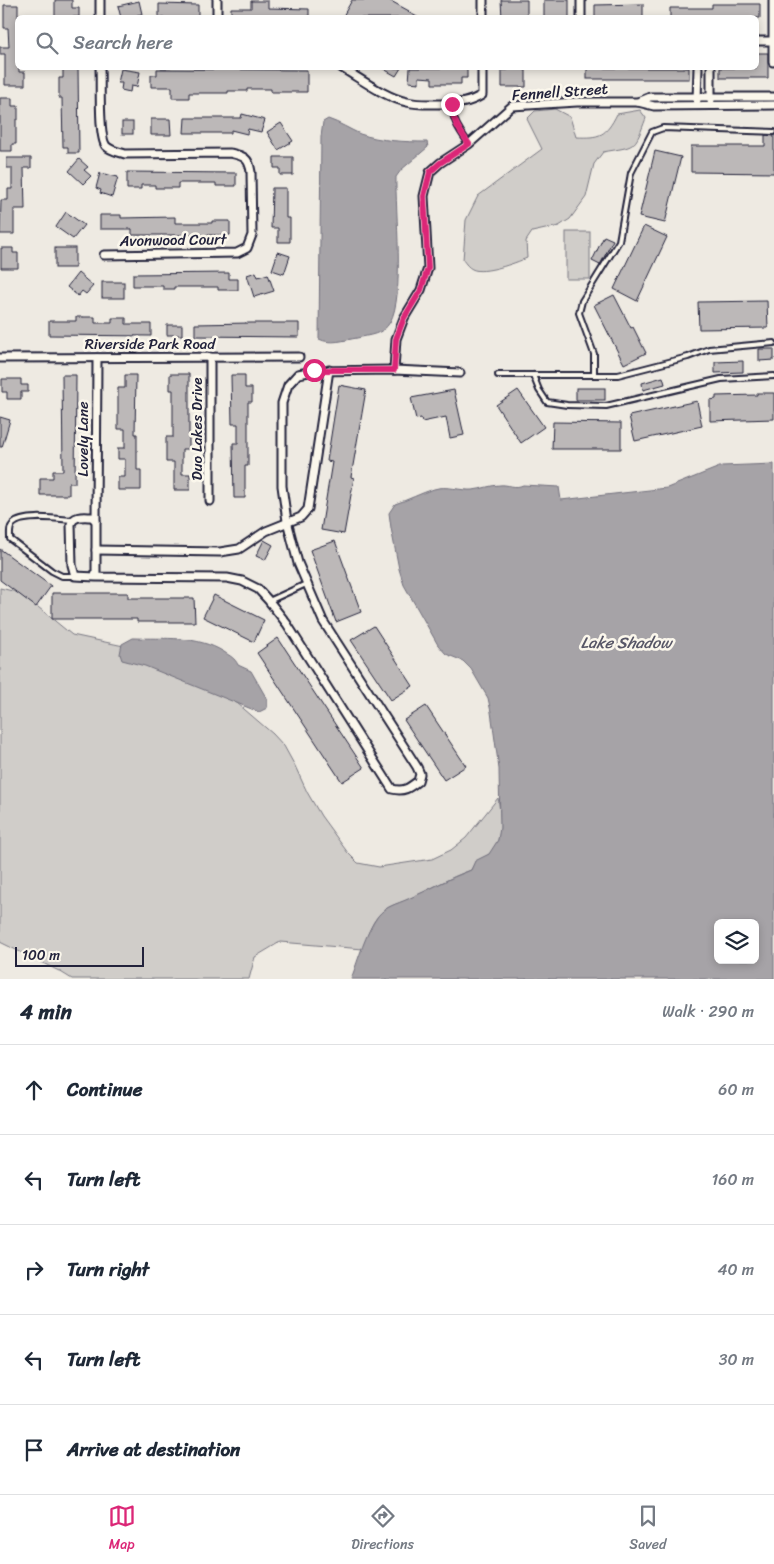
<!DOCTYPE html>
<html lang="en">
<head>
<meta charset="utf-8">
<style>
  :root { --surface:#fff; --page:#f6f6f7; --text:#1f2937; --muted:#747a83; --line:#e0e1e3; --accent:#db2777 }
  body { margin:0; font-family:Sriracha,sans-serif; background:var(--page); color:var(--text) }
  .controls { position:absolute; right:15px; bottom:15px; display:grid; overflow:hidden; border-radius:8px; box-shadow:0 2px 8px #0003 }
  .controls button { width:45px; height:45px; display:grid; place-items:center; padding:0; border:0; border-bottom:1px solid var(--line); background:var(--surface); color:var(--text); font:25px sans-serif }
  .scale { position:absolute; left:15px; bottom:12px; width:129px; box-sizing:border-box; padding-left:5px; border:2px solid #22223b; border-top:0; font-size:14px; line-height:18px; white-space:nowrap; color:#22223b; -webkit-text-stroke:4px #fbf7ec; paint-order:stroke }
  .stop { position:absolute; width:15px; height:15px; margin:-11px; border:4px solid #db2777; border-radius:50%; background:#fff }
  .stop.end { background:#db2777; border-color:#fff; box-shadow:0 1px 5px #0008 }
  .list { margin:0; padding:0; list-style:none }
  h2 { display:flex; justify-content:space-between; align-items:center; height:65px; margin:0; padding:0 20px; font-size:21px }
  h2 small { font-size:16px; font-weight:400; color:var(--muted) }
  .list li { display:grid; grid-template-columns:32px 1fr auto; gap:15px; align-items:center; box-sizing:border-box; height:90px; padding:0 20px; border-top:1px solid var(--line) }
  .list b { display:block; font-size:19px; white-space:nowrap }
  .list em { font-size:16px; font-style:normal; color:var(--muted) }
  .icon { flex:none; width:28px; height:28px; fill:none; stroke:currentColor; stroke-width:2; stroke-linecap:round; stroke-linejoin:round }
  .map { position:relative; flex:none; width:774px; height:979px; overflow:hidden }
  .search { position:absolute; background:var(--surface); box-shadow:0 2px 8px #0003; left:15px; right:15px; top:15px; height:55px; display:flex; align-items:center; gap:12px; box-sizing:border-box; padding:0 18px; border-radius:8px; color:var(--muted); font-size:19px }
  .sheet { height:515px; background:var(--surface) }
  nav { display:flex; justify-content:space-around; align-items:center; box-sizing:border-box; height:70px; border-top:1px solid var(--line); background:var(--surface); font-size:14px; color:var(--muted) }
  nav a { display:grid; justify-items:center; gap:2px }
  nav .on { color:var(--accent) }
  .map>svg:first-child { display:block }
  .green { fill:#d0cdc9; stroke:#797882 }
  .water { fill:#a6a3a7; stroke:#716f7c; fill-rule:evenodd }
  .building { fill:#bcb8b8; stroke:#22223b }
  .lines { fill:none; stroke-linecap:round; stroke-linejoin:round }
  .lane-casing { stroke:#22223b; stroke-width:8 }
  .street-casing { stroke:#22223b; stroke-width:11 }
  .lane { stroke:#fbf7ec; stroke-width:4 }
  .street { stroke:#fbf7ec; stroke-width:7 }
  .route { stroke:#db2777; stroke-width:6 }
  .labels { text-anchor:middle; stroke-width:5; stroke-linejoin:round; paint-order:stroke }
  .street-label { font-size:15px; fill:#22223b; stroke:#fbf7ec }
  .water-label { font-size:16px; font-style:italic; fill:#575666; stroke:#fbf7ec }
</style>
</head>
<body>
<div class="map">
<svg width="774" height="979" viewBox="0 0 774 979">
  <rect width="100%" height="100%" fill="#eeeae2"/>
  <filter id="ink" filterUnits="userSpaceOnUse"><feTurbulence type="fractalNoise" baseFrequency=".02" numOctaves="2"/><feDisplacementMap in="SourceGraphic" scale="10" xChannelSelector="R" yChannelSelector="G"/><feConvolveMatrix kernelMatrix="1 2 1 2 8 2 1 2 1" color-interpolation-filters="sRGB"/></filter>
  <g filter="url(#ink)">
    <g class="green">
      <path d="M555 109 570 117 576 137C600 138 606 136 617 114L640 110 646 118C634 150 636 146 603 152L594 164 586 197 570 219 559 226 532 232 526 241 527 258C515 263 483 275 472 269 468 267 466 264 463 260L466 220 478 196 542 149 527 119 535 111Z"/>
      <rect x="566" y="232" width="24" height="47"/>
      <path d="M0 588 21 593 72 635 133 648 237 703 273 734 284 746 295 766 307 792 321 816 348 853 358 863 379 867 432 859 451 850 466 838 498 798C501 816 504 842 488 855 479 861 476 859 471 870 448 878 429 890 407 900 397 904 387 906 380 914 371 923 367 937 363 949L280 942 255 957 249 979H72L59 971 0 942Z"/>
    </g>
    <g class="water">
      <path d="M328 119C340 123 349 129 360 134 380 141 406 142 427 142L428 147 401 170 396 177C395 210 405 297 390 322 383 335 369 335 357 338 344 340 331 345 319 339L321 137 323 122Z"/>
      <path d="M774 464V979H351C359 958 365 934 378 916 386 906 397 904 408 899 429 890 449 878 471 870L475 861 489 854 498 840 500 828 499 769 491 712 488 698 471 669 463 661 446 654 438 645 404 585 399 569 391 528 389 513 395 504C408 500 421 493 434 489 447 485 460 491 473 490 482 489 491 485 500 485 508 484 515 489 523 485L559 487 561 500 667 488 722 466ZM718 923H755V960H718Z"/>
      <path d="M133 638C164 639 197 635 224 652 230 656 235 658 238 665L251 671 267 699V708L259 712 145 666 122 660 120 654 122 644Z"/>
    </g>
    <g class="building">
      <polygon points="55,0 72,0 72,8 79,8 79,17 55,17"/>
      <polygon points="352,0 389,0 409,11 408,12 419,18 342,18"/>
      <polygon points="501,0 527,0 527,18 502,18"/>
      <rect x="544" y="0" width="25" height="18"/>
      <polygon points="139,1 142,14 137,15 138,18 121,18 118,6"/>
      <polygon points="251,1 268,1 268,8 309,9 309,18 231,18 231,8 251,8"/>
      <polygon points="159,4 198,5 198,18 159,18"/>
      <polygon points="643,4 643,18 595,18 595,5"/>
      <polygon points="712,4 760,4 760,18 670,18 670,8 712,8"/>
      <polygon points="4,5 18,5 18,68 19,68 19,72 25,72 25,85 5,85 5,54 0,54 0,47 9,47 8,28 4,28"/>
      <polygon points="756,53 768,53 768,78 720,78 720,68 756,68"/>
      <polygon points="63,68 78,68 79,153 68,153 68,147 63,147 62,98 59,98 59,78 63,78"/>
      <polygon points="382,68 401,68 396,76"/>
      <polygon points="410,68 467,68 467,78 461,78 461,84 432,84 432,78 419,77 419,83 409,82"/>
      <polygon points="508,68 524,68 524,70 526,70 526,87 502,87 502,70 508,70"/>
      <rect x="587" y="68" width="102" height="11"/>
      <polygon points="121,69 140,72 137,87 131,86 130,92 121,90 122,83 118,83"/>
      <polygon points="157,69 307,70 307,92 271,92 271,89 247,89 247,91 228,91 228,93 189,93 189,98 172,98 172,87 151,87 151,75 157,75"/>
      <polygon points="0,98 12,98 12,106 18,106 18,120 16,120 16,144 12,144 12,151 0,151"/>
      <polygon points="242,114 265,120 261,132 248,129 247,134 231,130 231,133 184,133 185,118 241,118"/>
      <polygon points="151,119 170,119 171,135 151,135"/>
      <rect x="122" y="122" width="11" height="12"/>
      <polygon points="281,123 293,141 278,150 267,132"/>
      <polygon points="765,135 774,136 774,173 691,172 691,146 765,146"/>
      <polygon points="655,151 681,157 665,223 639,217"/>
      <polygon points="274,157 293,157 293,175 280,175 280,168 274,168"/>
      <polygon points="7,158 31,158 31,168 24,168 25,209 14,209 14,234 0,234 1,200 8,200 8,189 12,189 12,168 7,168"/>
      <polygon points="79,159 88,167 84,170 91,176 83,184 69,171"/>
      <polygon points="127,172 236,173 236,186 216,186 216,183 178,183 178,188 155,188 155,185 141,185 141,189 127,189"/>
      <polygon points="100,173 118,177 112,197 100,193 101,190 96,188"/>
      <polygon points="272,188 286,188 286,218 290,218 290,242 278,242 278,228 271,228"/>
      <polygon points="66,212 84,225 73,239 56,227"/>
      <polygon points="100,215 121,215 121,218 175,217 175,223 212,223 212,221 230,221 230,235 132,235 132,229 100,229"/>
      <polygon points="644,226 667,237 637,301 614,289"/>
      <polygon points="604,236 613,240 600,265 592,261"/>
      <polygon points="1,248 13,248 13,253 18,253 18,268 1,268"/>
      <rect x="55" y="248" width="20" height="20"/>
      <polygon points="278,252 290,256 284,274 272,270"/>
      <polygon points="256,272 258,277 268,274 274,291 254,297 247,275"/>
      <polygon points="78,273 93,286 86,294 82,291 78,296 67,287"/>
      <polygon points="229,273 229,279 238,279 238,290 218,290 218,287 174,287 174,289 163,289 163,286 133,286 133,274"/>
      <rect x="102" y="282" width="22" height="16"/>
      <polygon points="614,295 631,328 633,327 646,353 624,364 594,305"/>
      <polygon points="767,301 768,328 699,329 698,302"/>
      <polygon points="76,317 95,317 95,323 112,323 112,318 126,318 126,324 151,324 151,336 49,335 49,321 76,321"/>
      <polygon points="251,323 299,323 299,337 195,336 195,324"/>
      <rect x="167" y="325" width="15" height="10"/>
      <polygon points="759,349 774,349 774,360 759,361"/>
      <polygon points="743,361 743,372 715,373 715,362"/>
      <polygon points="170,374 189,374 189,449 182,449 182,474 190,474 190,490 174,490 174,462 166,462 166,437 173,437 173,390 170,390"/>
      <polygon points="62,375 76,375 75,483 69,483 69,495 40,495 40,478 53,478 53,471 63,471"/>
      <polygon points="125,375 136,375 135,434 137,434 137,470 141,470 141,490 118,490 118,477 125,477 125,459 118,459 118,448 125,448 125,429 118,429 118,388 125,388"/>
      <polygon points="231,375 245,375 245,388 252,388 252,402 248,402 248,466 245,466 245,498 234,498 233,443 238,443 238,424 232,424"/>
      <polygon points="663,377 665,384 643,390 642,383"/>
      <polygon points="2,379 21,379 21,385 28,385 28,392 21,392 21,399 7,399 7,392 2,392"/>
      <polygon points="339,385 366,390 351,477 354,478 344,534 321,530 332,462 327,461"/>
      <rect x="576" y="388" width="29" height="12"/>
      <polygon points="454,390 464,435 450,438 446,417 422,422 421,418 416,419 411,398"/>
      <polygon points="518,390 544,427 521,443 496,405"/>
      <polygon points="757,393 774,393 774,419 710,421 710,400 716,399 716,396 757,395"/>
      <polygon points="697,401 702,426 635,441 629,416"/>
      <polygon points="0,417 10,420 2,447 0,447"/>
      <polygon points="553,422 621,423 621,449 552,449"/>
      <polygon points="264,540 273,545 265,560 256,556"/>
      <polygon points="335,541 361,612 336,622 310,550"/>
      <polygon points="0,549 51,586 36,607 0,580"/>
      <polygon points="52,593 128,593 128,598 194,598 195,622 137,622 137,619 52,619"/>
      <polygon points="214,595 264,620 254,642 203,617"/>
      <polygon points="374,626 413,686 391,700 351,640"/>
      <polygon points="278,638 364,768 342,782 257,653"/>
      <polygon points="426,706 466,766 444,780 404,720"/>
    </g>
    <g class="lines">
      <g class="lane-casing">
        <g id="lane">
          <path d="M452 104C452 121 460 131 469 144"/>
          <polyline points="498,375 618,375 688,357 709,349 774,343"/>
          <polyline points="533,375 539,390 547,402 567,405 606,406 721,379 774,376"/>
          <polyline points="594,375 594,354 579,313 582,301 619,241 631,173 652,132 663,128 774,132"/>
          <path d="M72 520C59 519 23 514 13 524 9 528 10 533 10 539L52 571 62 576H75"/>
          <polyline points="269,601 306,584"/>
        </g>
      </g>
      <g class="street-casing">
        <g id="street">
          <polyline points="100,0 100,18"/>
          <polyline points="581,0 581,18"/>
          <polyline points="773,0 773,62"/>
          <polyline points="217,18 217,0"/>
          <polyline points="483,18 483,0"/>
          <polyline points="756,41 773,41"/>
          <path d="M100 68C101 83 98 136 106 146 111 151 119 152 125 154L230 153C243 156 249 157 251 172L252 235 247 248 237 253 104 255"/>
          <path d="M342 68C361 79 386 98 407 102 418 105 431 104 442 104 458 104 469 103 482 95V68"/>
          <polyline points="711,68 711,100"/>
          <polyline points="697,100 698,68"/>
          <polyline points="638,102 650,97 774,97"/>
          <polyline points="0,358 299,357"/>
          <polyline points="394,370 396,339 404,318 421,290 428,268 424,196 430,172 440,163 469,144 512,106 577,102 638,102 654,106 774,105"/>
          <polyline points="210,501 210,357"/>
          <polyline points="96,521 97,358"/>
          <polyline points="96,550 220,552 239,549 266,531 301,517 308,509 329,370"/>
          <path d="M96 577V521L92 517C84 517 74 515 71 524L72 565 75 576 96 577 227 578 242 581 258 589 269 601 287 624 392 789C404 792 409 788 418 781L420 774 417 767 323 621 298 563 287 521 282 486V403L288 385 298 374 314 371 394 370 460 373"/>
        </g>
      </g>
      <use href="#lane" class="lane"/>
      <use href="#street" class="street"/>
    </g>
  </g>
  <g class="lines" filter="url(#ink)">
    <path class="route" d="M314 370H394L396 339 404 318 421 290 428 268 424 196 430 172 440 163 469 144C460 131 452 121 452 104"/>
  </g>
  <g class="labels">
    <g class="street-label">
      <text transform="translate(560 92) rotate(-4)" y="5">Fennell Street</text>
      <text transform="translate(173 240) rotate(-1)" y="5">Avonwood Court</text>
      <text x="150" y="349">Riverside Park Road</text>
      <text transform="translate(197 429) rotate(-90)" y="5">Duo Lakes Drive</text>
      <text transform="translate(83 439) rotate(-90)" y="5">Lovely Lane</text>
    </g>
    <g class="water-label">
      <text x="626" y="648">Lake Shadow</text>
    </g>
  </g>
</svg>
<div class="controls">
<button><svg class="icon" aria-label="layers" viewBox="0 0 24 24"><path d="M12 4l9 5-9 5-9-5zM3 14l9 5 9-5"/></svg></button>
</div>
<div class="scale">100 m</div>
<div class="stop" style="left:314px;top:370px"></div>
<div class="stop end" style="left:452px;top:104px"></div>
<div class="search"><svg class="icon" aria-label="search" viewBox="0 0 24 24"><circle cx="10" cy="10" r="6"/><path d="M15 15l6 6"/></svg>Search here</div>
</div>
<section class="sheet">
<h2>4 min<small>Walk · 290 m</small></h2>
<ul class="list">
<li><svg class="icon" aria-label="ahead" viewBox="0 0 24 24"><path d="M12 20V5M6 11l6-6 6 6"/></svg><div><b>Continue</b></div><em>60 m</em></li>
<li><svg class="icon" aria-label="left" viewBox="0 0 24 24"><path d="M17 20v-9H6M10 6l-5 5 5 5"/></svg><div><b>Turn left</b></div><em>160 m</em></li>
<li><svg class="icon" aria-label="right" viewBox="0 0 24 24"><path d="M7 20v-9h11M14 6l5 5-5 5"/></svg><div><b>Turn right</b></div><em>40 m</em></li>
<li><svg class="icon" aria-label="left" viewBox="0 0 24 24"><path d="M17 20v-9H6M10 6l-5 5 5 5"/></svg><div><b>Turn left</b></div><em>30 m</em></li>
<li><svg class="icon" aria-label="arrive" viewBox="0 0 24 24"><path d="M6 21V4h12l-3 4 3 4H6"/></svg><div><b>Arrive at destination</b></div></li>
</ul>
</section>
<nav>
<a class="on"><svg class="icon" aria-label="map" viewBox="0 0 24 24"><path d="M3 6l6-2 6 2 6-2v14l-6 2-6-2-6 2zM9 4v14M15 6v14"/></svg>Map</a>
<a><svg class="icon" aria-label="directions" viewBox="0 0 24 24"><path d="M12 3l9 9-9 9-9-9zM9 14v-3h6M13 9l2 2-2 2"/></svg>Directions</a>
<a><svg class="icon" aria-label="saved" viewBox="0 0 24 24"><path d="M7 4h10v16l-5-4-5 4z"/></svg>Saved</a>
</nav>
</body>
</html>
